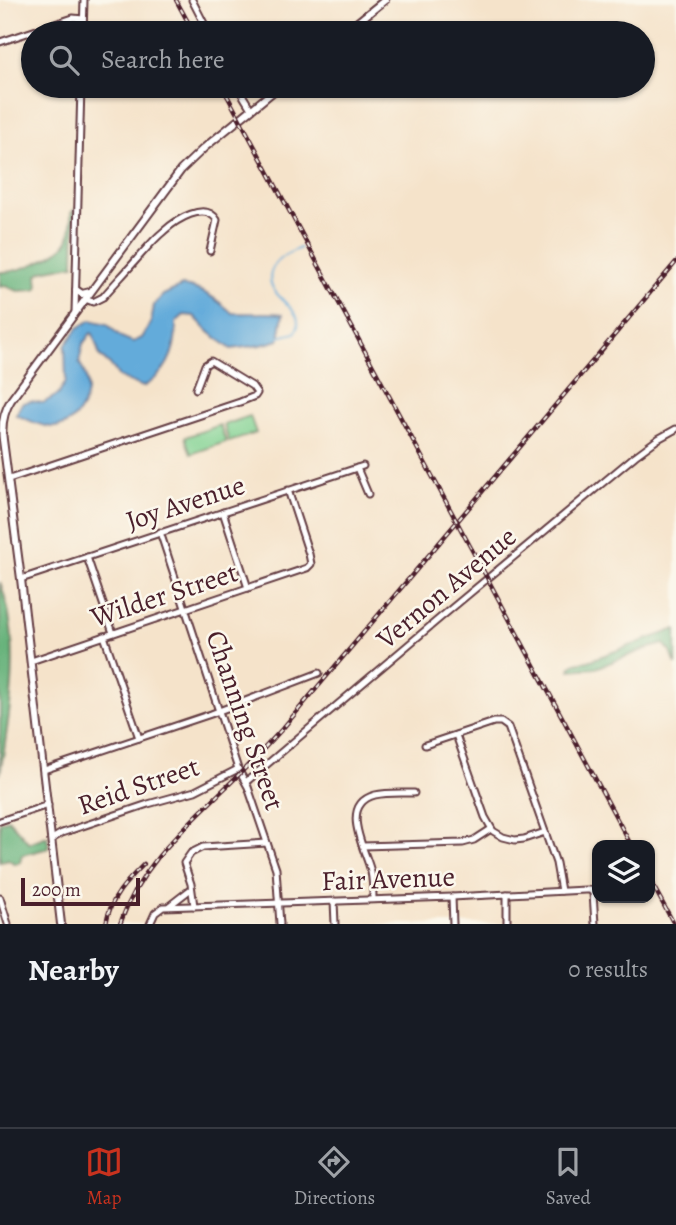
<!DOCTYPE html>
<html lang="en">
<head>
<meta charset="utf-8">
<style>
  :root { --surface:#171b24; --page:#20242c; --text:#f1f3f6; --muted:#9ea1a6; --line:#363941; --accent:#c8321e }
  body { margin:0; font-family:Alegreya,serif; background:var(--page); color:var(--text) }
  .controls { position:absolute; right:21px; bottom:21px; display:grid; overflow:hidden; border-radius:14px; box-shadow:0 2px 5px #0004 }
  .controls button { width:63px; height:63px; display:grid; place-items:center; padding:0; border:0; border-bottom:2px solid var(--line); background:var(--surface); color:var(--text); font:35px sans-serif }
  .scale { position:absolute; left:21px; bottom:18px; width:119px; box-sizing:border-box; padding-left:7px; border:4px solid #4a1f2b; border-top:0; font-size:19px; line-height:24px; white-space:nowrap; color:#4a1f2b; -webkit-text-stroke:5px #fbf7ec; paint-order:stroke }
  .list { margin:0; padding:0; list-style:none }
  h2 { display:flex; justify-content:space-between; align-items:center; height:91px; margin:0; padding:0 28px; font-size:30px }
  h2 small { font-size:23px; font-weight:400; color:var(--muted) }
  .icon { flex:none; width:38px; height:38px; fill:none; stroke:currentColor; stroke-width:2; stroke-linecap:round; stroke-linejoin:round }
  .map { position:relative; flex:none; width:676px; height:924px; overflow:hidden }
  .search { position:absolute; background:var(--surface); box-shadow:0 2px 5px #0004; left:21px; right:21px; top:21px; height:77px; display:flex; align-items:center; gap:18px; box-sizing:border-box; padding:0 24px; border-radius:38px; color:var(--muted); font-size:26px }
  .sheet { height:203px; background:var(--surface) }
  nav { display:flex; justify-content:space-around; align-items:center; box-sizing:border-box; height:98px; border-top:2px solid var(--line); background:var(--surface); font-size:19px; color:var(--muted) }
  nav a { display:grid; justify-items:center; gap:4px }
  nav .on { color:var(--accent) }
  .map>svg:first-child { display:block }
  .green { fill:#80d191; stroke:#65785e; stroke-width:2 }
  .forest { fill:#68b37b; stroke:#596953; stroke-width:2 }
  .water { fill:#63abda; stroke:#566582; stroke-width:2 }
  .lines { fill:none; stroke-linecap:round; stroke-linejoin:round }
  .stream { stroke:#63abda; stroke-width:2 }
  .minor-casing { stroke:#643c43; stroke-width:9 }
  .major-casing { stroke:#643c43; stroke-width:10 }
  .minor { stroke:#fff; stroke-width:5 }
  .major { stroke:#fff; stroke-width:6 }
  .rail-casing { stroke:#4a1f2b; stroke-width:4.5 }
  .rail { stroke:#fbf7ec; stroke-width:2; stroke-dasharray:5; stroke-linecap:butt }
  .labels { text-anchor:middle; stroke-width:5; stroke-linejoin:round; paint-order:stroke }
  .street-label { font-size:28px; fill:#4a1f2b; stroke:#fbf7ec }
</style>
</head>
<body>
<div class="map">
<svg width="676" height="924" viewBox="0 0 676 924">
  <rect width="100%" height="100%" fill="#fbf7ec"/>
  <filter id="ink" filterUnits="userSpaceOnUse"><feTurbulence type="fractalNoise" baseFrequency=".0143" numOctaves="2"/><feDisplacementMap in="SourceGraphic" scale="14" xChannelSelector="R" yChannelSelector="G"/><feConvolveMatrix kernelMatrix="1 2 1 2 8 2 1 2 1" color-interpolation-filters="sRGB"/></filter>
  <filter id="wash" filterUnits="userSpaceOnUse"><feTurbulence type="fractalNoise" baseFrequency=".00686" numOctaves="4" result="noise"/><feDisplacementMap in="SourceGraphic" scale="28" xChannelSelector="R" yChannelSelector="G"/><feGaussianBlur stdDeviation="1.57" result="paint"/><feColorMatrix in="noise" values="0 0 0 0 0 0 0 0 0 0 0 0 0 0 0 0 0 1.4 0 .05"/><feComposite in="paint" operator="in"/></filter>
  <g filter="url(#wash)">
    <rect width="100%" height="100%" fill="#f5e3ca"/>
    <g class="green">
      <polygon points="250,416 256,433 229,442 224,425"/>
      <polygon points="220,425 226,442 191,454 185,437"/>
    </g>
    <g class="forest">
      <path d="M75 209 74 265 47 270 41 272 37 276 38 287 35 290 18 291 5 286 0 287V272C17 273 61 256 68 240 72 232 71 221 71 213Z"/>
      <path d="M0 582C23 642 10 714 0 775Z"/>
      <path d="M676 629V665L671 652 664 644 646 649 596 668 570 670C571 662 581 662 588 661Z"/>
      <polygon points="8,819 29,843 47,836 49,848 22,855 20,862 15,864 8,859 0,862 0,822"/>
    </g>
    <path class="water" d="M182 286C202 288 218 300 232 313 249 314 266 312 283 314L279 340 261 345 231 349 209 332 194 316 184 315 176 322C177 351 168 373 143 387L119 377 114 369 100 356 93 334 91 333 83 344 79 362C83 369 86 375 87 383 89 402 75 427 53 427 39 427 28 419 16 415L22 403 31 401 43 403 59 394 66 381 65 346 78 328 91 320 107 324 121 337 133 342 142 338 151 323 154 305 163 295Z"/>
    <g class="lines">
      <path class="stream" d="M279 337 295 333C311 308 263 299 271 272 273 267 275 262 280 259 286 254 294 251 300 248"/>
    </g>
  </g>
  <g filter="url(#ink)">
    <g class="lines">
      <g class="minor-casing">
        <g id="minor">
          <polyline points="192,0 209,33"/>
          <polyline points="83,33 84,0"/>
          <polyline points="0,42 73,18 83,19"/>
          <polyline points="237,86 251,109"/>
          <path d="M85 299 93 302 103 297C114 284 126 272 137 259 145 250 154 239 164 231 176 220 205 201 217 220L210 251"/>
          <polyline points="75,312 81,86"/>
          <polyline points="357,468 368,494"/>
          <polyline points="9,479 240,402 255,396 257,393 252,386 211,361 205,365 196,389"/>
          <polyline points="223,512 248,588"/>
          <polyline points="160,532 238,769 248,787 276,869 280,924"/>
          <polyline points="87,557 113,633"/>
          <polyline points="21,579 363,466"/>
          <polyline points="104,636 139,738"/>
          <polyline points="31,661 307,568 311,564 309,554 288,490"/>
          <polyline points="456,735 485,817 493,831 503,837 515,840 524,839 545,832"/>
          <polyline points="425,745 494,722 501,722 508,727 556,863 561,891"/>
          <polyline points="44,770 211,714 319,673"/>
          <polyline points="246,782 440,618 635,456 658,439 676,429"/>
          <polyline points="0,821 48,805"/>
          <polyline points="52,839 62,833 148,804 195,791 238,769"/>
          <polyline points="363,846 463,843 474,840 491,829"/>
          <polyline points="507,894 507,924"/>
          <polyline points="452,897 453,924"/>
          <polyline points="0,898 8,924"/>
          <path d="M373 899C373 890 373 881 371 872 366 850 338 805 375 795 387 792 402 793 414 793"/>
          <polyline points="334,901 335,924"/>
          <polyline points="169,906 191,889"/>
          <polyline points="194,906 191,884 184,863 191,853 203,847 267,843"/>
          <polyline points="150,924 155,913 163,907 452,897 585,890 590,890 593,893 595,924"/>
        </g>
      </g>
      <g class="major-casing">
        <g id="major">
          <polyline points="344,33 385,0"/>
          <polyline points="76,290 82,294 90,292"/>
          <path d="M61 924 21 579 3 440C1 425 3 413 11 400L181 170 204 148 280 86"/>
        </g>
      </g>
      <use href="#minor" class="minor"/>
      <use href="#major" class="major"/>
      <g class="rail-casing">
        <g id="rail">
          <polyline points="176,0 194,33"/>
          <polyline points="222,86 631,845"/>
          <polyline points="650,880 674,924"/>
          <path d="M106 924C110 898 126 882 144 864"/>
          <path d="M120 924C140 867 180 832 222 791 243 771 263 750 283 728L676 262"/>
        </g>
      </g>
      <use href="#rail" class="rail"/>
    </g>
  </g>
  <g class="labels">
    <g class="street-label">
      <text transform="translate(185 502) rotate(-18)" y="10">Joy Avenue</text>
      <text transform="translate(446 587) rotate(-40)" y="10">Vernon Avenue</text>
      <text transform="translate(164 594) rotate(-18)" y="10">Wilder Street</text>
      <text transform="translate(246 720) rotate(71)" y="10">Channing Street</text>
      <text transform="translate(138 785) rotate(-19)" y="10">Reid Street</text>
      <text transform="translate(388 878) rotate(-2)" y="10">Fair Avenue</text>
    </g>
  </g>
</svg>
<div class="controls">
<button><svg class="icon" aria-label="layers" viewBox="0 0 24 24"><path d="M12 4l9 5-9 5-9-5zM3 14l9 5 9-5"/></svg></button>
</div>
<div class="scale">200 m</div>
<div class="search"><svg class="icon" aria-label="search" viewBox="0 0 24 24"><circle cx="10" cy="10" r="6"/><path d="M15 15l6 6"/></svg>Search here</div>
</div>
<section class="sheet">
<h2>Nearby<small>0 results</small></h2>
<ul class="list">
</ul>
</section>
<nav>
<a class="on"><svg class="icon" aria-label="map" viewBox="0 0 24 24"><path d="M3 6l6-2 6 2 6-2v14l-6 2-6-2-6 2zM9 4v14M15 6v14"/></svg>Map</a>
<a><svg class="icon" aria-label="directions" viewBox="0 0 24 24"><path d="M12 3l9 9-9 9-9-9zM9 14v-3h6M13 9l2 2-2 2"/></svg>Directions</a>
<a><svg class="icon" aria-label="saved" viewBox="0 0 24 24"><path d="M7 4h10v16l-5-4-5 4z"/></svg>Saved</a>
</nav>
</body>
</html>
